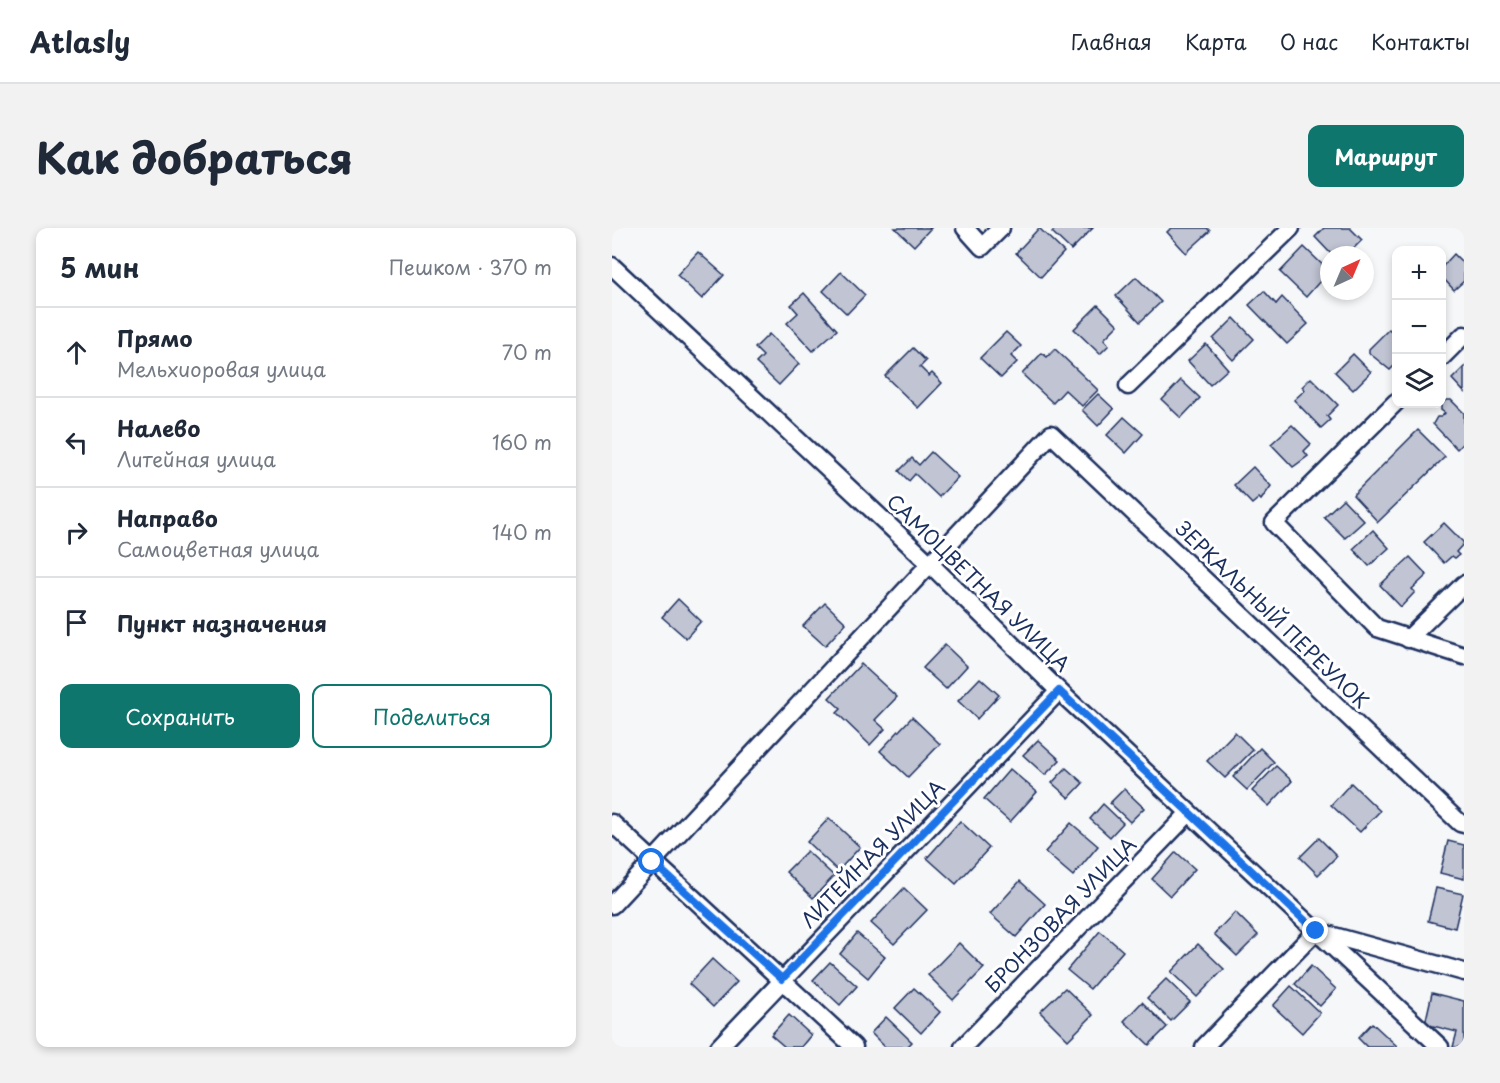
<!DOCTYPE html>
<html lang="ru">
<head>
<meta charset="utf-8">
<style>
  :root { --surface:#fff; --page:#f2f2f3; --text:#1f2937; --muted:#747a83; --line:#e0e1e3; --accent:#0f766e }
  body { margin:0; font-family:"Playpen Sans",sans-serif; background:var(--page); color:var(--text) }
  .controls { position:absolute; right:18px; top:18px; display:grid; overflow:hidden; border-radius:12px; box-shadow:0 3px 9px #0003 }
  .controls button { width:54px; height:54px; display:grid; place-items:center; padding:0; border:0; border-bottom:2px solid var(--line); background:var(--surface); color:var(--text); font:30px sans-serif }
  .compass { position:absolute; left:708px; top:18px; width:54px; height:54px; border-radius:50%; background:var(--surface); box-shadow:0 3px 9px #0003; rotate:44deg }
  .stop { position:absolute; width:18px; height:18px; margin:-14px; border:4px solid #1a73e8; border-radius:50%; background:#fff }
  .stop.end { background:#1a73e8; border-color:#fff; box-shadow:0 2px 6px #0008 }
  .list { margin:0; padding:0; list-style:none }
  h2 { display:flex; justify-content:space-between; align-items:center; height:78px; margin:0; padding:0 24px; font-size:26px }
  h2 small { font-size:20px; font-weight:400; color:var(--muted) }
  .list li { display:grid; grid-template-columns:39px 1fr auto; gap:18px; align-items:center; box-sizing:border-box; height:90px; padding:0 24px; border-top:2px solid var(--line) }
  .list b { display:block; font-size:22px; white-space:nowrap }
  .list p { margin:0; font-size:20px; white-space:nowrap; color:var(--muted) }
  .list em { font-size:20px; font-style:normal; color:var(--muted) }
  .actions { display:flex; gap:12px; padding:18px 24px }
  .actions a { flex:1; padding:14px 0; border:2px solid var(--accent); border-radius:12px; text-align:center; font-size:21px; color:var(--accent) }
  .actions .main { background:var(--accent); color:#fff }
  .icon { flex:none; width:33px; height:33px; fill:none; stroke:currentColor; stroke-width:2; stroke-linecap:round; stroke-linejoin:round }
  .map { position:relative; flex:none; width:852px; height:819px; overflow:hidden; border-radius:12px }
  header { display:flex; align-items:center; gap:36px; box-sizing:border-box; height:84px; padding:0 30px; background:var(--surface); border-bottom:2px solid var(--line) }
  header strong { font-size:28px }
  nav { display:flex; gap:33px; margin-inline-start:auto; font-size:21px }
  .intro { display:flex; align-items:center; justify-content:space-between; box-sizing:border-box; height:144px; padding:0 36px }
  h1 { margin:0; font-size:42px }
  .button { padding:15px 27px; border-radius:12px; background:var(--accent); color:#fff; font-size:21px; font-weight:700 }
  main { display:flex; gap:36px; padding:0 36px }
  aside { flex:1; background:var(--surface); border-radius:12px; box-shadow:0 3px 9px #0003 }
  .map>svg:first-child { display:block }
  .building { fill:#c0c4d3; stroke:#1b2f5e; stroke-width:1.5 }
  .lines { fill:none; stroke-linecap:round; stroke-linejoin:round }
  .street-casing { stroke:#1b2f5e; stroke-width:21 }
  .street { stroke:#fff; stroke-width:16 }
  .route { stroke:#1a73e8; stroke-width:8 }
  .labels { text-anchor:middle; stroke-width:6; stroke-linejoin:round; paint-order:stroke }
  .street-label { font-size:20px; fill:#1b2f5e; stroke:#fff }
</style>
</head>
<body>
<header>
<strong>Atlasly</strong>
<nav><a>Главная</a><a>Карта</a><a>О нас</a><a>Контакты</a></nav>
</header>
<div class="intro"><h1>Как добраться</h1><a class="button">Маршрут</a></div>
<main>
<aside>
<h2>5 мин<small>Пешком · 370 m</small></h2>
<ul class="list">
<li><svg class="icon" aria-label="ahead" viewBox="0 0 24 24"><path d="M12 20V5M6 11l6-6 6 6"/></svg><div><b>Прямо</b><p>Мельхиоровая улица</p></div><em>70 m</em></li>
<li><svg class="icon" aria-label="left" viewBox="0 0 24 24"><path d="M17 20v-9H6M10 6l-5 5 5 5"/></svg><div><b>Налево</b><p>Литейная улица</p></div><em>160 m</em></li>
<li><svg class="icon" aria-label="right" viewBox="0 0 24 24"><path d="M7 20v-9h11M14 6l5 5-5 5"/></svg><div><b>Направо</b><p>Самоцветная улица</p></div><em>140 m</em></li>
<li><svg class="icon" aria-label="arrive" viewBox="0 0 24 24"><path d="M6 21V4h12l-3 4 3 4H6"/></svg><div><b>Пункт назначения</b></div></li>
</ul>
<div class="actions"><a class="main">Сохранить</a><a>Поделиться</a></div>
</aside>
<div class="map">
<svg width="852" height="819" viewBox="0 0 852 819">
  <rect width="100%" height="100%" fill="#f6f7f9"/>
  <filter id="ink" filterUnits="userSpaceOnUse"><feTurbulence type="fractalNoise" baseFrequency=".0167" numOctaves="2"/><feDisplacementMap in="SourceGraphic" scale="12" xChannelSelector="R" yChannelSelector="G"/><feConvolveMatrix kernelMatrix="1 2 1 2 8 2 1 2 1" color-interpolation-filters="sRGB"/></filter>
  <g filter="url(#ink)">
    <g class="building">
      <polygon points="283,0 319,0 302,18"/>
      <polygon points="427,0 452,24 429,49 404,25"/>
      <polygon points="444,0 481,0 459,22 440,4"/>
      <polygon points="559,0 595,0 598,3 574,25 555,4"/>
      <polygon points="712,0 738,0 750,12 735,27 720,27 703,9"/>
      <polygon points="692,19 717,43 694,69 668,44"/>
      <polygon points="86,24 112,47 90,71 65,47"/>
      <polygon points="842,26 852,36 852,53 842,62 830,49 830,39"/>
      <polygon points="229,44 253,67 235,86 211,63"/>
      <polygon points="524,49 549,74 528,94 504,68"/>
      <polygon points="652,63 664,76 670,69 696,96 675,116 637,77"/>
      <polygon points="192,65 225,102 201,123 175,95 186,85 179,77"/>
      <polygon points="486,77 506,97 492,111 497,117 488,126 462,101"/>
      <polygon points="622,90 642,111 621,132 601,111"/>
      <polygon points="777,101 784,109 784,136 778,142 757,125 757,121"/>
      <polygon points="394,104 409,118 399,128 405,134 389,150 368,130"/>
      <polygon points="157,106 187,136 167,157 144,135 151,128 143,120"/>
      <polygon points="594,116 616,141 598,157 576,133"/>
      <polygon points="301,120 314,133 308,139 317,148 320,145 330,155 306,180 273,148"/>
      <polygon points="443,121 486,162 470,178 453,162 441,175 410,146 430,125 435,129"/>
      <polygon points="741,126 759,144 741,162 723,144"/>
      <polygon points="852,139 852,164 840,151"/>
      <polygon points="699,150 726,177 715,188 718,192 709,200 682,172 693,162 690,159"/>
      <polygon points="569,152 588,170 569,190 550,172"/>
      <polygon points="486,166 502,181 486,198 470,182"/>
      <polygon points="834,172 839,172 852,185 852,214 845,221 821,196 825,189 829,189 833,185 829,182 829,177"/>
      <polygon points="512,189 531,206 514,225 495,207"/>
      <polygon points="680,197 699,216 692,223 696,228 681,239 659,216"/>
      <polygon points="806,202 833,229 766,294 741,267"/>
      <polygon points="319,224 346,249 327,269 303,246 297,253 287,243 300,230 307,237"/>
      <polygon points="641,239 659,258 649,272 647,270 640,276 622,257"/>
      <polygon points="731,271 752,293 733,310 712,289"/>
      <polygon points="832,295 852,315 844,324 847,327 843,330 840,328 832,335 812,314"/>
      <polygon points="761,302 777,320 757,338 741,321"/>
      <polygon points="798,329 815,347 800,361 803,364 789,379 768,357"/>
      <polygon points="66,371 89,393 74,410 50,389"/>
      <polygon points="213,375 234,395 213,418 191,398"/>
      <polygon points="333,417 355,438 334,461 311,440"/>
      <polygon points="249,436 285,469 263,492 273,501 258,517 225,485 229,481 217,470"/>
      <polygon points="368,450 387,467 365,491 346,473"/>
      <polygon points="300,489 328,516 296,549 268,523"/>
      <polygon points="623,504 641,522 613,550 595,533"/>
      <polygon points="426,512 448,532 433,547 411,527"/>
      <polygon points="648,520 662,534 635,562 621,549"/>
      <polygon points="664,538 680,553 657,578 640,563"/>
      <polygon points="454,540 471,555 457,570 440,555"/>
      <polygon points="398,541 425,564 398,594 372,571"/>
      <polygon points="739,555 768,583 748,604 719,577"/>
      <polygon points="512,561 532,580 518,594 498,575"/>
      <polygon points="491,576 511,595 498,609 478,591"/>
      <polygon points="217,590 248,619 226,643 195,614"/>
      <polygon points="348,593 377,620 344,656 315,630"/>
      <polygon points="459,595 486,618 461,648 433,624"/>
      <polygon points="707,610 725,628 706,647 688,629"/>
      <polygon points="836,613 852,617 852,651 828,645"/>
      <polygon points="195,623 222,648 201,670 174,644"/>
      <polygon points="564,624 583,641 558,668 540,651"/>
      <polygon points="408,653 433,676 404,709 378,686"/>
      <polygon points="292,660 315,682 282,716 259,695"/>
      <polygon points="824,660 851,666 843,700 816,693"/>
      <polygon points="623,684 646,707 625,728 602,706"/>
      <polygon points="488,703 511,723 478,761 455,742"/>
      <polygon points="245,705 273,729 256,750 228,726"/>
      <polygon points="347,715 372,740 341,772 316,747"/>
      <polygon points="586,716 612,741 585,769 559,744"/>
      <polygon points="100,731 125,754 101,779 77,756"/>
      <polygon points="218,734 245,758 228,777 201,752"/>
      <polygon points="699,738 724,761 708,778 683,756"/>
      <polygon points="554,751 578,774 559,793 535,770"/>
      <polygon points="679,758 708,785 690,805 661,778"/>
      <polygon points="302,760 328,784 309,805 283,780"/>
      <polygon points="453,760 481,787 456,812 428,784"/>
      <polygon points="820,765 852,773 852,819 841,819 845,804 813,796"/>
      <polygon points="530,774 555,799 537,817 512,793"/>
      <polygon points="177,787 199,807 189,819 173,819 159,807"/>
      <polygon points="274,789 300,814 295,819 273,819 259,805"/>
      <polygon points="760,795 785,818 785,819 755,819 746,810"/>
    </g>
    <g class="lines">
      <g class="street-casing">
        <g id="street">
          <polyline points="353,0 370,19 389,0"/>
          <polyline points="0,38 317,335 447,463 828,819"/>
          <polyline points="830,129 852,107"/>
          <polyline points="516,158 679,0"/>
          <polyline points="784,174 662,295 765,400 852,428"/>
          <polyline points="796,411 852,356"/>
          <polyline points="0,595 242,819"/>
          <polyline points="0,677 439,206 848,595 852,596"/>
          <polyline points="107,819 447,463"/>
          <polyline points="351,819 577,585"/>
          <polyline points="592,819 704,703 852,744"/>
        </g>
      </g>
      <use href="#street" class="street"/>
    </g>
  </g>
  <g class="lines" filter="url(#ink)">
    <polyline class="route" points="40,634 170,751 447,463 704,703"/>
  </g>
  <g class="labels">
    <g class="street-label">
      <text transform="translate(366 355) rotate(44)" y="7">САМОЦВЕТНАЯ УЛИЦА</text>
      <text transform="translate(660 387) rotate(44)" y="7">ЗЕРКАЛЬНЫЙ ПЕРЕУЛОК</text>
      <text transform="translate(261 626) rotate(-46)" y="7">ЛИТЕЙНАЯ УЛИЦА</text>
      <text transform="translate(449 687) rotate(-46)" y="7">БРОНЗОВАЯ УЛИЦА</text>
    </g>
  </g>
</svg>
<div class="controls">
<button>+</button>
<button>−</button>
<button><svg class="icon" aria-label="layers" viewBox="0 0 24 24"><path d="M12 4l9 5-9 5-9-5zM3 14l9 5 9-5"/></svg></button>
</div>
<svg class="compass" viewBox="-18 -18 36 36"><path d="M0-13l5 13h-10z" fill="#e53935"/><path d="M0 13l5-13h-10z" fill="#747a83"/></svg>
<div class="stop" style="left:40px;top:634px"></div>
<div class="stop end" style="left:704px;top:703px"></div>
</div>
</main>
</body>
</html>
